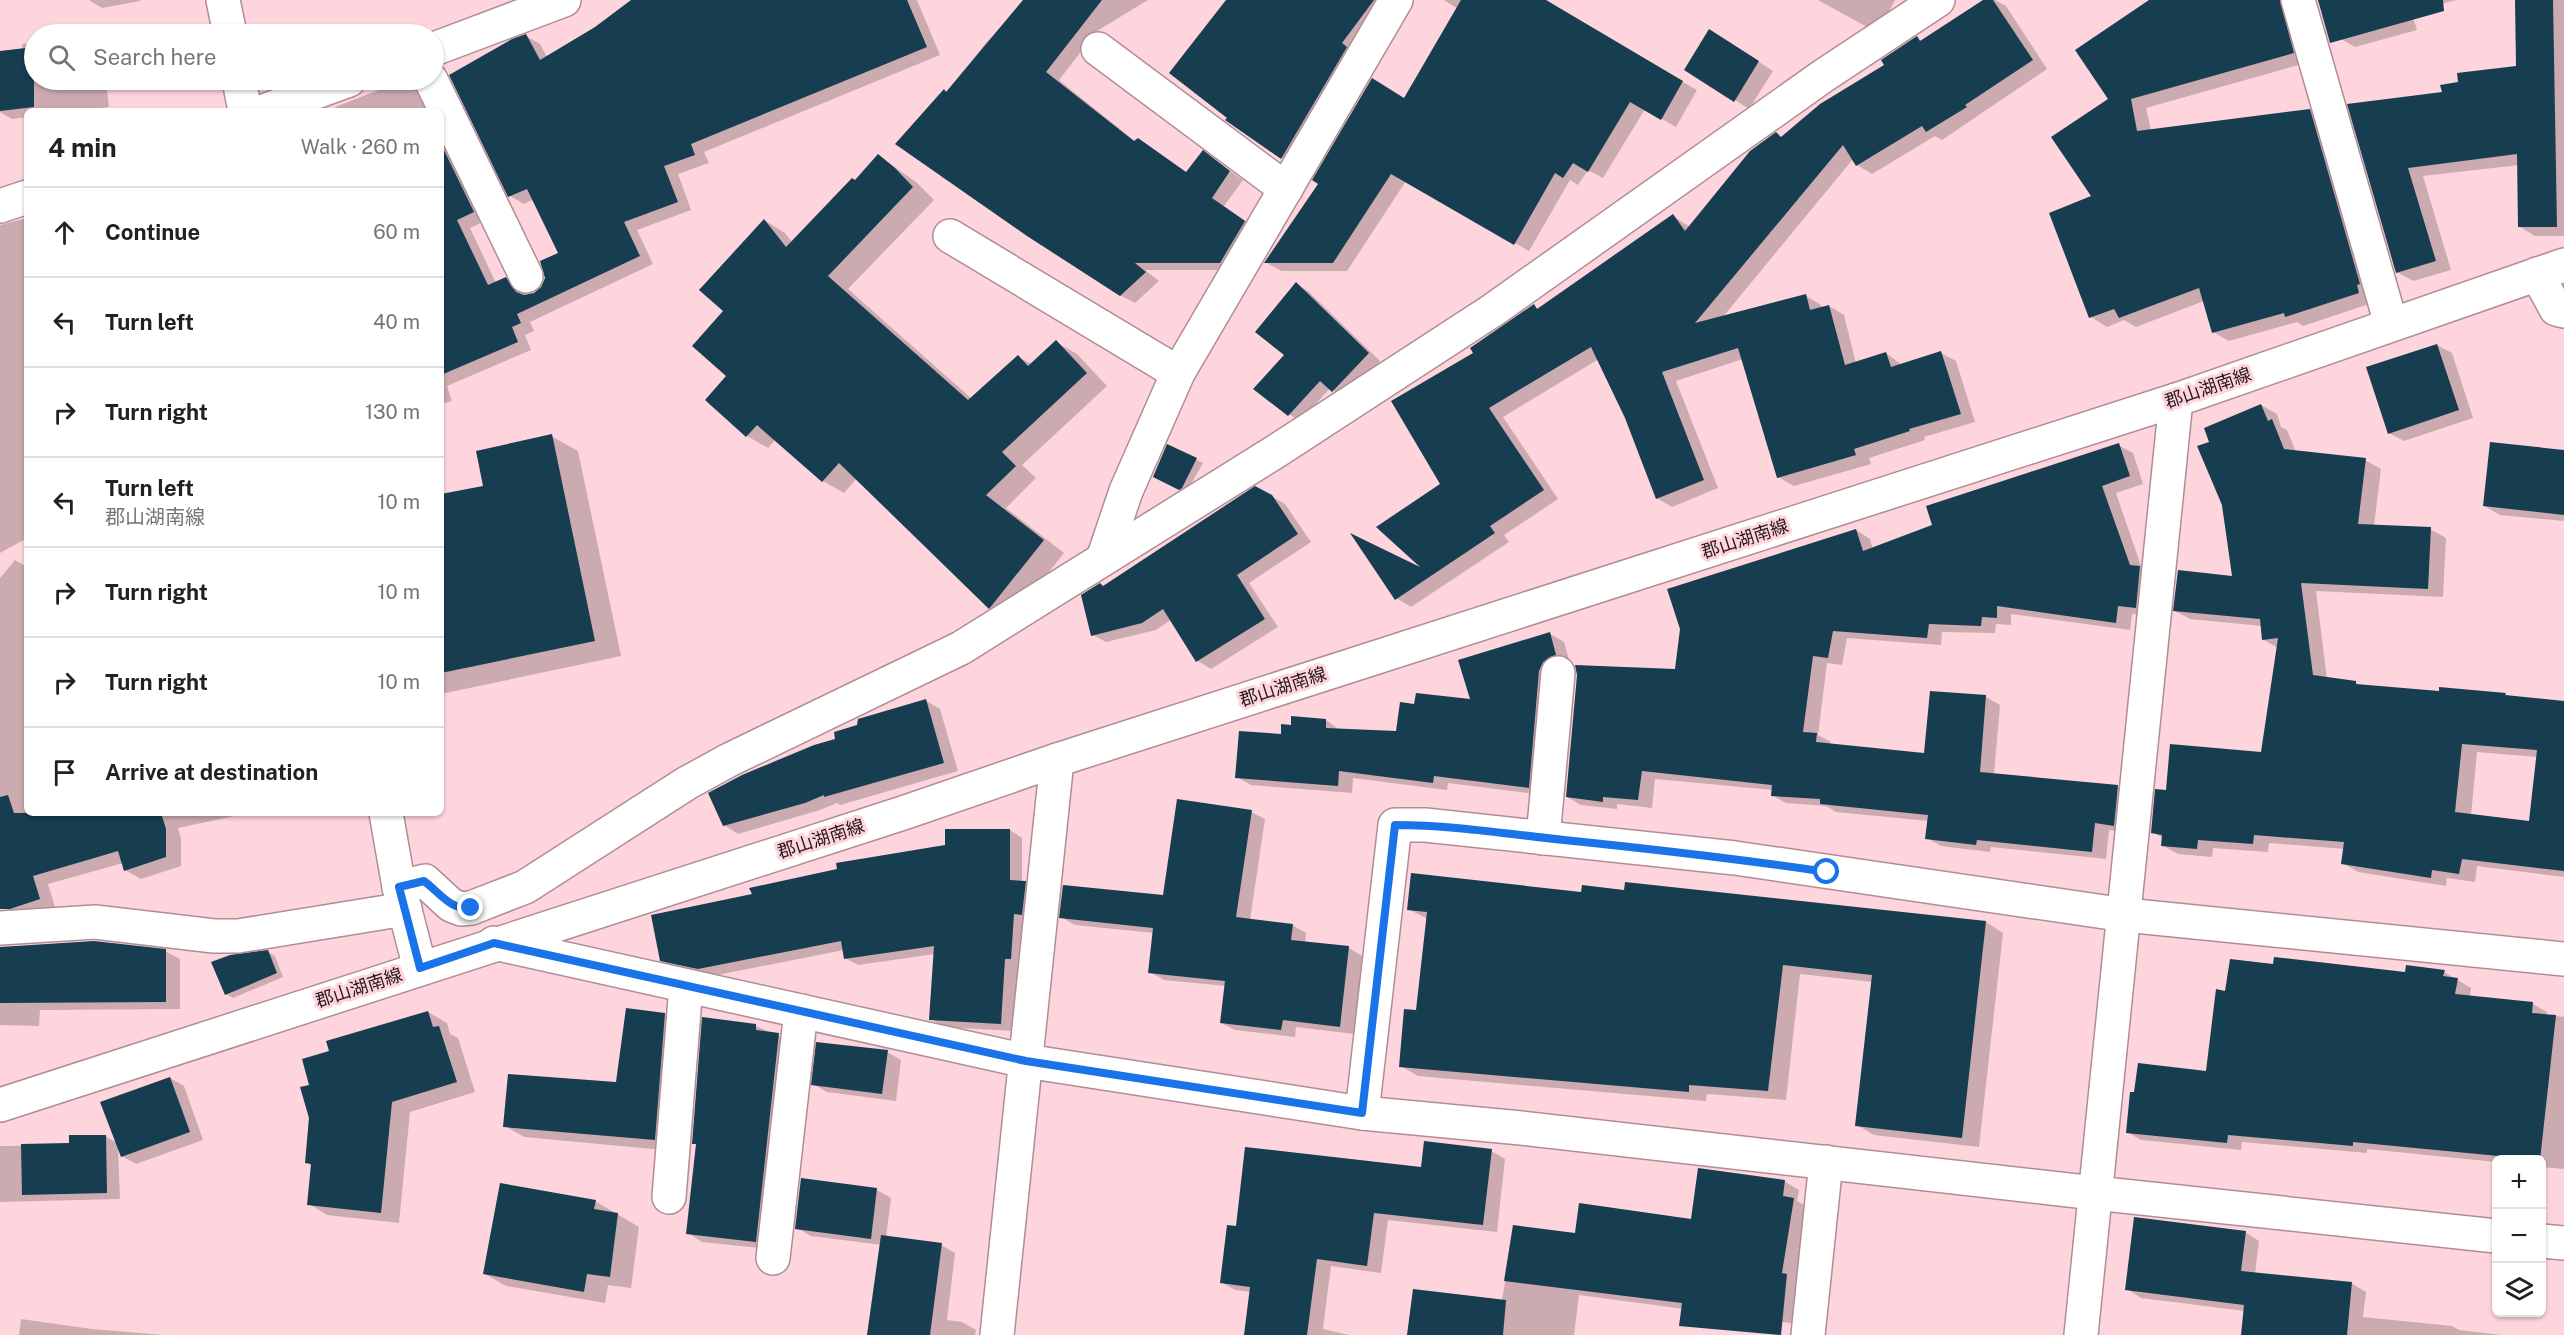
<!DOCTYPE html>
<html lang="en">
<head>
<meta charset="utf-8">
<style>
  :root { --surface:#fff; --page:#f2f2f2; --text:#202124; --muted:#757577; --line:#e0e0e0 }
  body { margin:0; font-family:"Public Sans","Noto Sans JP",sans-serif; background:var(--page); color:var(--text) }
  .controls { position:absolute; right:18px; bottom:18px; display:grid; overflow:hidden; border-radius:9px; box-shadow:0 2px 4px #0004 }
  .controls button { width:54px; height:54px; display:grid; place-items:center; padding:0; border:0; border-bottom:2px solid var(--line); background:var(--surface); color:var(--text); font:30px sans-serif }
  .stop { position:absolute; width:18px; height:18px; margin:-14px; border:4px solid #1a73e8; border-radius:50%; background:#fff }
  .stop.end { background:#1a73e8; border-color:#fff; box-shadow:0 2px 6px #0008 }
  .list { margin:0; padding:0; list-style:none }
  h2 { display:flex; justify-content:space-between; align-items:center; height:78px; margin:0; padding:0 24px; font-size:26px }
  h2 small { font-size:20px; font-weight:400; color:var(--muted) }
  .list li { display:grid; grid-template-columns:39px 1fr auto; gap:18px; align-items:center; box-sizing:border-box; height:90px; padding:0 24px; border-top:2px solid var(--line) }
  .list b { display:block; font-size:22px; white-space:nowrap }
  .list p { margin:0; font-size:20px; white-space:nowrap; color:var(--muted) }
  .list em { font-size:20px; font-style:normal; color:var(--muted) }
  .icon { flex:none; width:33px; height:33px; fill:none; stroke:currentColor; stroke-width:2; stroke-linecap:round; stroke-linejoin:round }
  .map { position:relative; flex:none; width:2564px; height:1335px; overflow:hidden }
  .search { position:absolute; background:var(--surface); box-shadow:0 2px 4px #0004; left:24px; top:24px; width:420px; height:66px; display:flex; align-items:center; gap:15px; box-sizing:border-box; padding:0 21px; border-radius:33px; color:var(--muted); font-size:22px }
  .panel { position:absolute; background:var(--surface); box-shadow:0 2px 4px #0004; left:24px; top:108px; width:420px; height:708px; border-radius:9px }
  .map>svg:first-child { display:block }
  .shadow { fill:#0003; fill-rule:evenodd }
  .building { fill:#173d50; fill-rule:evenodd }
  .lines { fill:none; stroke-linecap:round; stroke-linejoin:round }
  .minor-casing { stroke:#b28c94; stroke-width:36 }
  .tertiary-casing { stroke:#b28c94; stroke-width:36 }
  .primary-casing { stroke:#b28c94; stroke-width:36 }
  .minor { stroke:#fff; stroke-width:33 }
  .tertiary { stroke:#fff; stroke-width:33 }
  .primary { stroke:#fff; stroke-width:33 }
  .route { stroke:#1a73e8; stroke-width:8 }
  .labels { text-anchor:middle; stroke-width:6; stroke-linejoin:round; paint-order:stroke }
  .street-label { font-size:18px; fill:#26181b; stroke:#fed5dd }
</style>
</head>
<body>
<div class="map">
<svg width="2564" height="1335" viewBox="0 0 2564 1335">
  <rect width="100%" height="100%" fill="#fed5dd"/>
  <g class="shadow">
    <polygon points="89,0 140,0 140,1 102,8"/>
    <polygon points="671,0 917,0 940,55 704,152 709,163 678,174 691,210 637,230 653,264 530,322 534,331 525,335 531,350 447,386 452,401 441,404 441,125 487,220 470,228 496,283 506,279 520,287 526,296 534,294 542,288 560,253 534,199 524,204 510,196 526,36 540,44 547,57"/>
    <polygon points="1025,0 1148,0 1097,31 1059,80 1136,142 1187,173 1203,152 1243,180 1224,206 1258,230 1234,270 1145,270 1159,281 1135,303 1112,291 945,91 947,92 986,43"/>
    <polygon points="1245,0 1393,0 1296,167 1227,120"/>
    <polygon points="1444,0 1546,0 1613,43 1697,90 1676,127 1645,109 1603,178 1588,170 1578,185 1570,180 1529,251 1406,181 1347,271 1281,271 1267,263 1405,100 1458,9"/>
    <polygon points="1818,0 1895,0 1878,33"/>
    <polygon points="1986,0 1995,0 2006,6 2047,69 1942,140 1935,136 1872,174 1857,165 1853,159 1722,318 1806,296 1821,305 1822,308 1829,306 1844,315 1856,363 1886,353 1902,365 1941,353 1956,361 1975,422 1924,437 1925,440 1869,458 1871,464 1794,486 1778,477 1743,359 1676,381 1718,488 1672,507 1657,498 1626,417 1599,359 1503,417 1558,499 1504,535 1509,542 1411,607 1396,598 1426,572 1442,485 1475,353 1534,306 1539,309 1673,216 1690,227 1782,138 1886,66 1917,38 1923,42"/>
    <polygon points="2152,0 2298,0 2309,62 2146,108 2151,130 2309,110 2326,120 2375,302 2303,326 2297,322 2229,341 2213,332 2204,301 2136,327 2124,320 2107,327 2091,317 2094,197 2110,99"/>
    <polygon points="2331,0 2457,0 2411,11 2417,30 2355,47 2341,39"/>
    <polygon points="2516,0 2564,0 2564,236 2535,236 2520,227 2519,165 2423,176 2451,270 2413,281 2397,272 2349,105 2443,93 2460,84 2517,67"/>
    <polygon points="1724,40 1773,71 1749,109 1735,100"/>
    <polygon points="34,43 34,80 106,80 109,107 76,111 27,111 27,117 12,119 0,112 0,53 23,50 22,44"/>
    <polygon points="402,81 417,89 419,96 431,103 434,111 336,111 335,107"/>
    <polygon points="879,156 916,182 934,200 848,289 972,399 1018,357 1032,364 1056,342 1077,354 1107,386 1022,465 1036,478 1006,508 1064,553 1011,620 990,607 857,478 844,493 823,481 776,439 768,448 747,436 728,376 725,311 764,220 785,233 792,242 856,182"/>
    <polygon points="27,218 27,538 0,553 0,225"/>
    <polygon points="1296,284 1308,291 1380,361 1344,397 1330,388 1300,422 1256,389 1286,355"/>
    <polygon points="2437,345 2452,353 2473,418 2404,441 2389,433"/>
    <path d="M2261 405 2277 414 2281 427 2287 430 2296 452 2365 460 2381 469 2374 526 2430 529 2446 538 2443 597 2316 591 2327 679 2356 683 2361 686 2440 693 2505 694 2511 697 2564 702V877L2477 866 2475 882 2447 878 2446 886 2358 872 2343 863 2345 849 2269 843 2268 852 2213 848 2212 857 2178 854 2162 845 2163 838 2152 832 2263 753 2278 648 2264 640 2262 626 2190 619 2175 611 2234 578 2211 443ZM2477 752 2538 757 2530 823 2471 816Z"/>
    <polygon points="551,436 578,451 621,656 441,694 441,496 485,487"/>
    <polygon points="2118,445 2133,453 2143,484 2116,493 2142,569 2150,615 2132,614 2130,630 2011,614 2011,625 1996,624 1995,633 1942,632 1941,645 1847,638 1842,665 1827,663 1818,735 1831,742 1830,745 1926,755 1931,693 1986,697 2000,705 1994,775 2118,787 2132,795 2128,833 2109,830 2106,859 1991,847 1990,852 1941,846 1927,838 1929,821 1836,812 1826,806 1786,803 1772,795 1773,790 1655,779 1652,808 1617,804 1617,809 1581,805 1567,797 1676,671 1856,530 1870,539 1873,549 1933,526"/>
    <polygon points="1168,446 1203,463 1186,493 1161,480"/>
    <polygon points="2564,451 2564,521 2500,515 2484,506"/>
    <polygon points="1271,496 1285,504 1311,542 1249,583 1278,627 1211,669 1198,661 1172,619 1156,630 1106,642 1093,635 1103,587"/>
    <polygon points="15,560 27,567 27,813 249,813 178,828 181,839 181,866 141,879 125,870 123,863 48,884 55,907 21,917 6,908 0,889 0,578"/>
    <polygon points="1550,634 1564,642 1570,663 1543,795 1448,783 1447,790 1353,778 1352,793 1251,785 1237,777 1292,726 1293,718 1326,720 1340,730 1397,732 1415,705 1472,701"/>
    <polygon points="926,701 940,709 958,771 840,805 837,803 820,810 738,834 724,825"/>
    <polygon points="1251,812 1265,819 1250,920 1292,925 1306,933 1305,943 1349,948 1362,956 1354,1034 1296,1027 1295,1037 1235,1030 1221,1023 1226,986 1164,980 1150,972 1154,933 1075,925 1061,917 1165,896"/>
    <polygon points="1010,830 1022,838 1022,882 1038,890 1023,965 1018,965 1014,1031 944,1027 931,1019 935,954 858,965 845,958 844,950 712,976 674,967 661,960 754,896"/>
    <polygon points="1625,891 1986,922 2003,933 1979,1147 1874,1135 1857,1125 1873,982 1800,974 1786,1100 1707,1094 1706,1101 1418,1076 1401,1066 1417,1011 1428,919 1408,909"/>
    <polygon points="0,948 165,951 180,959 180,1009 40,1010 39,1026 0,1025"/>
    <polygon points="268,952 275,956 283,977 233,998 226,994"/>
    <polygon points="2275,958 2406,973 2444,972 2471,988 2470,997 2533,1004 2547,1012 2546,1015 2564,1017 2564,1169 2542,1167 2542,1160 2496,1160 2496,1162 2367,1149 2367,1153 2242,1142 2241,1150 2141,1140 2127,1132 2208,1072 2227,993 2274,966"/>
    <polygon points="428,1012 447,1023 450,1034 458,1038 475,1092 410,1112 399,1223 327,1215 309,1204 312,1166 306,1162 311,1086 331,1052"/>
    <polygon points="665,1014 684,1026 674,1151 524,1137 505,1126 617,1084"/>
    <polygon points="756,1026 793,1042 770,1249 702,1242 688,1233 698,1145 694,1143"/>
    <polygon points="887,1052 901,1060 896,1101 827,1092 813,1084"/>
    <polygon points="170,1078 184,1086 203,1140 136,1164 122,1156 118,1148 120,1199 0,1202 0,1146 71,1145 105,1136 117,1143"/>
    <polygon points="1491,1151 1505,1159 1497,1232 1388,1220 1381,1273 1331,1266 1323,1329 1349,1335 1245,1335 1251,1292 1235,1290 1221,1282 1237,1227 1422,1169"/>
    <polygon points="1784,1181 1799,1190 1797,1201 1808,1207 1796,1281 1801,1283 1797,1324 1579,1295 1574,1335 1409,1335 1502,1301 1514,1226 1576,1235 1693,1221"/>
    <polygon points="877,1190 891,1198 886,1238 941,1245 955,1253 947,1320 962,1322 976,1330 975,1335 868,1335 882,1245 811,1236 797,1228"/>
    <polygon points="595,1201 639,1227 631,1288 608,1285 605,1303 506,1286 485,1274"/>
    <polygon points="2245,1232 2259,1241 2255,1274 2351,1283 2366,1292 2363,1317 2452,1326 2459,1330 2501,1335 2242,1335 2245,1311 2141,1298 2127,1289"/>
    <polygon points="21,1319 92,1329 163,1335 19,1335"/>
  </g>
  <g class="building">
    <polygon points="631,0 907,0 927,47 691,144 695,155 664,166 678,202 624,222 640,256 517,314 521,323 512,327 518,342 441,375 441,144 474,212 457,220 488,285 506,277 516,292 524,295 534,293 541,287 545,278 540,261 558,253 527,189 508,197 449,75 512,39 526,34 540,60 595,27"/>
    <polygon points="1023,0 1102,0 1046,72 1134,141 1138,138 1186,172 1203,150 1230,171 1212,198 1245,221 1220,263 1135,263 1146,272 1120,296 1027,236 895,144 944,89 946,92"/>
    <polygon points="1226,0 1374,0 1342,43 1347,47 1281,159 1225,120 1227,118 1169,73"/>
    <polygon points="1461,0 1546,0 1683,81 1661,120 1630,102 1588,172 1573,163 1563,178 1555,173 1514,245 1391,174 1333,263 1264,263 1318,184 1312,180 1372,78 1404,98"/>
    <polygon points="1983,0 1993,0 2033,60 1965,105 1967,107 1926,132 1922,126 1856,166 1843,145 1695,323 1806,294 1810,310 1829,305 1845,365 1886,352 1891,367 1941,351 1961,414 1909,429 1910,431 1854,449 1856,455 1777,478 1738,348 1662,372 1704,480 1656,499 1625,418 1591,347 1489,408 1544,490 1490,526 1495,533 1395,600 1350,533 1420,567 1376,527 1440,484 1391,401 1473,353 1470,348 1534,304 1537,309 1673,214 1685,231 1750,151 1776,132 1781,137 1820,104 1884,65 1881,60 1917,36 1920,41"/>
    <polygon points="2149,0 2280,0 2294,53 2131,99 2137,131 2310,109 2360,284 2357,285 2359,293 2285,317 2284,313 2212,333 2199,288 2119,318 2114,309 2089,318 2049,213 2091,196 2051,137 2108,99 2075,50"/>
    <polygon points="2318,0 2443,0 2444,11 2330,43"/>
    <polygon points="2515,0 2553,0 2557,227 2518,227 2517,154 2408,168 2436,261 2396,273 2347,104 2442,92 2440,85 2458,82 2457,73 2516,66"/>
    <polygon points="1709,29 1759,61 1734,102 1684,70"/>
    <polygon points="34,47 34,107 0,111 0,51"/>
    <polygon points="878,154 895,168 913,187 828,276 968,400 1018,355 1028,366 1056,340 1087,373 1002,452 1016,466 986,495 1044,540 989,609 839,463 822,482 757,425 746,437 705,400 726,376 692,346 723,311 699,290 764,219 786,247 852,178 855,180"/>
    <polygon points="1296,282 1369,353 1332,392 1320,381 1288,416 1253,389 1284,355 1255,332"/>
    <polygon points="2437,344 2459,410 2388,434 2366,367"/>
    <path d="M2261 404 2268 421 2272 419 2284 449 2366 458 2358 524 2431 527 2428 589 2301 583 2313 675 2356 681V684L2439 691V687L2506 693 2505 695 2564 701V871L2462 859 2459 874 2432 870 2431 878 2341 864 2344 842 2254 835 2253 844 2198 840 2197 849 2161 846 2162 835 2151 833 2155 789 2166 790 2170 744 2261 752 2278 638 2262 640 2260 619 2173 611 2178 570 2232 576 2222 505 2197 446 2209 442 2204 428ZM2462 744 2537 750 2529 821 2455 812Z"/>
    <polygon points="552,434 595,641 441,673 441,494 483,486 476,451"/>
    <polygon points="2490,442 2564,450 2564,515 2483,506"/>
    <polygon points="2119,443 2130,476 2102,486 2130,565 2140,566 2136,608 2118,606 2116,623 1997,606 1997,618 1982,617 1981,626 1929,624 1927,638 1833,631 1828,658 1813,656 1803,732 1817,733 1816,742 1924,753 1930,691 1986,695 1980,772 2118,785 2114,826 2095,823 2092,852 1977,840 1976,845 1925,839 1928,815 1820,804 1820,799 1771,796 1772,785 1642,771 1638,800 1603,797 1603,802 1566,797 1577,675 1575,665 1675,669 1680,629 1667,589 1856,529 1863,551 1932,525 1926,506"/>
    <polygon points="1167,444 1197,458 1182,488 1179,490 1153,477"/>
    <polygon points="1255,486 1272,495 1298,534 1237,575 1265,619 1196,662 1163,609 1142,623 1091,636 1081,595 1100,583 1103,586"/>
    <polygon points="1550,632 1556,655 1543,662 1539,671 1529,788 1434,776 1433,783 1339,771 1338,786 1235,778 1239,731 1281,734 1281,724 1291,725 1291,716 1326,719 1326,728 1396,731 1400,702 1414,704 1416,693 1470,699 1458,660"/>
    <polygon points="926,699 944,763 824,797 824,795 805,803 723,826 708,793 742,775 814,745 835,739 834,732 857,725 858,719"/>
    <polygon points="8,795 14,813 161,813 166,829 166,857 124,871 118,851 33,876 40,899 10,909 0,909 0,797"/>
    <polygon points="1177,799 1252,810 1236,917 1293,924 1291,940 1349,946 1340,1027 1283,1020 1281,1030 1220,1023 1225,981 1148,973 1153,928 1059,918 1063,885 1163,895"/>
    <polygon points="945,829 1010,829 1010,880 1026,881 1022,915 1014,914 1011,959 1005,959 1001,1024 929,1020 934,946 844,959 841,941 698,969 660,961 651,915 752,894 749,888 837,869 836,863 945,845"/>
    <polygon points="1411,873 1581,892 1582,885 1624,890 1625,882 1986,921 1962,1138 1855,1126 1872,975 1783,965 1768,1091 1689,1085 1689,1092 1399,1067 1404,1009 1416,1010 1427,912 1407,910"/>
    <polygon points="94,941 166,949 166,1002 0,1003 0,947"/>
    <polygon points="268,950 277,973 225,995 211,962 230,955"/>
    <polygon points="2274,957 2405,972 2406,965 2445,970 2443,976 2458,978 2455,994 2533,1002 2532,1013 2556,1015 2540,1160 2353,1142 2353,1146 2228,1135 2227,1143 2126,1133 2130,1092 2134,1092 2138,1063 2206,1071 2216,989 2225,991 2230,959 2273,964"/>
    <polygon points="626,1008 665,1013 655,1140 503,1127 508,1074 616,1082"/>
    <polygon points="428,1011 433,1027 439,1026 457,1082 392,1102 381,1213 307,1205 311,1164 305,1163 309,1118 300,1087 309,1085 302,1059 329,1051 326,1041"/>
    <polygon points="702,1017 756,1024 756,1030 779,1033 756,1242 686,1234 696,1144 692,1144"/>
    <polygon points="816,1042 888,1050 882,1094 811,1085"/>
    <polygon points="170,1077 190,1132 121,1157 100,1102"/>
    <polygon points="69,1135 106,1135 107,1193 22,1195 21,1144 69,1143"/>
    <polygon points="1424,1141 1492,1149 1483,1225 1374,1213 1367,1266 1317,1259 1307,1335 1244,1335 1250,1287 1220,1283 1227,1225 1236,1226 1245,1147 1421,1167"/>
    <polygon points="1698,1168 1785,1180 1783,1196 1794,1198 1782,1273 1787,1274 1781,1335 1679,1326 1682,1303 1504,1281 1513,1225 1575,1233 1579,1203 1691,1219"/>
    <polygon points="801,1178 877,1188 871,1239 795,1229"/>
    <polygon points="500,1183 596,1200 594,1209 618,1213 610,1277 587,1274 584,1292 483,1274"/>
    <polygon points="2134,1217 2246,1231 2241,1271 2352,1282 2347,1335 2241,1335 2244,1305 2125,1290"/>
    <polygon points="881,1235 942,1243 930,1335 867,1335"/>
    <polygon points="1413,1289 1506,1300 1503,1335 1407,1335"/>
  </g>
  <g class="lines">
    <g class="minor-casing">
      <g id="minor">
        <polyline points="2298,0 2391,324"/>
        <polyline points="434,49 564,0"/>
        <polyline points="1098,49 1286,189"/>
        <polyline points="431,80 526,276"/>
        <polyline points="264,111 349,80"/>
        <polyline points="0,206 27,197"/>
        <polyline points="950,236 1178,373"/>
        <polyline points="2537,274 2556,309 2564,311"/>
        <polyline points="1103,559 1126,491 1178,373 1396,0"/>
        <polyline points="1543,838 1558,673"/>
        <polyline points="399,887 425,881 451,905 461,909 471,908 525,887 687,783 729,760 961,648 1278,450 1493,310 1823,76 1938,0"/>
        <polyline points="0,928 95,922 214,936 238,936 405,909"/>
        <polyline points="494,943 1026,1061 1362,1113 1521,1128 2095,1193 2496,1236"/>
        <polyline points="1362,1113 1395,825 1425,825 1735,858 2125,915 2564,959"/>
        <polyline points="669,1197 686,986"/>
        <polyline points="2542,1241 2564,1243"/>
        <polyline points="773,1258 801,1011"/>
        <polyline points="997,1335 1057,760"/>
        <polyline points="1808,1335 1826,1162"/>
        <polyline points="2081,1335 2176,400"/>
      </g>
    </g>
    <g class="tertiary-casing">
      <g id="tertiary">
        <polyline points="223,0 230,34"/>
        <polyline points="239,80 245,111"/>
        <polyline points="386,813 399,887 420,968"/>
      </g>
    </g>
    <g class="primary-casing">
      <polyline id="primary" points="0,1105 906,812 1057,760 2176,400 2564,265"/>
    </g>
    <use href="#minor" class="minor"/>
    <use href="#tertiary" class="tertiary"/>
    <use href="#primary" class="primary"/>
  </g>
  <g class="lines">
    <path class="route" d="M471 908C450 910 440 893 424 881L399 887 420 968 494 943 1026 1061 1362 1113 1395 825C1452 825 1508 834 1564 840 1652 849 1739 859 1827 872"/>
  </g>
  <g class="labels">
    <g class="street-label">
      <text transform="translate(2208 388) rotate(-19)" y="6">郡山湖南線</text>
      <text transform="translate(1745 539) rotate(-18)" y="6">郡山湖南線</text>
      <text transform="translate(1283 687) rotate(-18)" y="6">郡山湖南線</text>
      <text transform="translate(821 839) rotate(-18)" y="6">郡山湖南線</text>
      <text transform="translate(359 988) rotate(-18)" y="6">郡山湖南線</text>
    </g>
  </g>
</svg>
<div class="controls">
<button>+</button>
<button>−</button>
<button><svg class="icon" aria-label="layers" viewBox="0 0 24 24"><path d="M12 4l9 5-9 5-9-5zM3 14l9 5 9-5"/></svg></button>
</div>
<div class="stop" style="left:1827px;top:872px"></div>
<div class="stop end" style="left:471px;top:908px"></div>
<div class="search"><svg class="icon" aria-label="search" viewBox="0 0 24 24"><circle cx="10" cy="10" r="6"/><path d="M15 15l6 6"/></svg>Search here</div>
<section class="panel">
<h2>4 min<small>Walk · 260 m</small></h2>
<ul class="list">
<li><svg class="icon" aria-label="ahead" viewBox="0 0 24 24"><path d="M12 20V5M6 11l6-6 6 6"/></svg><div><b>Continue</b></div><em>60 m</em></li>
<li><svg class="icon" aria-label="left" viewBox="0 0 24 24"><path d="M17 20v-9H6M10 6l-5 5 5 5"/></svg><div><b>Turn left</b></div><em>40 m</em></li>
<li><svg class="icon" aria-label="right" viewBox="0 0 24 24"><path d="M7 20v-9h11M14 6l5 5-5 5"/></svg><div><b>Turn right</b></div><em>130 m</em></li>
<li><svg class="icon" aria-label="left" viewBox="0 0 24 24"><path d="M17 20v-9H6M10 6l-5 5 5 5"/></svg><div><b>Turn left</b><p>郡山湖南線</p></div><em>10 m</em></li>
<li><svg class="icon" aria-label="right" viewBox="0 0 24 24"><path d="M7 20v-9h11M14 6l5 5-5 5"/></svg><div><b>Turn right</b></div><em>10 m</em></li>
<li><svg class="icon" aria-label="right" viewBox="0 0 24 24"><path d="M7 20v-9h11M14 6l5 5-5 5"/></svg><div><b>Turn right</b></div><em>10 m</em></li>
<li><svg class="icon" aria-label="arrive" viewBox="0 0 24 24"><path d="M6 21V4h12l-3 4 3 4H6"/></svg><div><b>Arrive at destination</b></div></li>
</ul>
</section>
</div>
</body>
</html>
